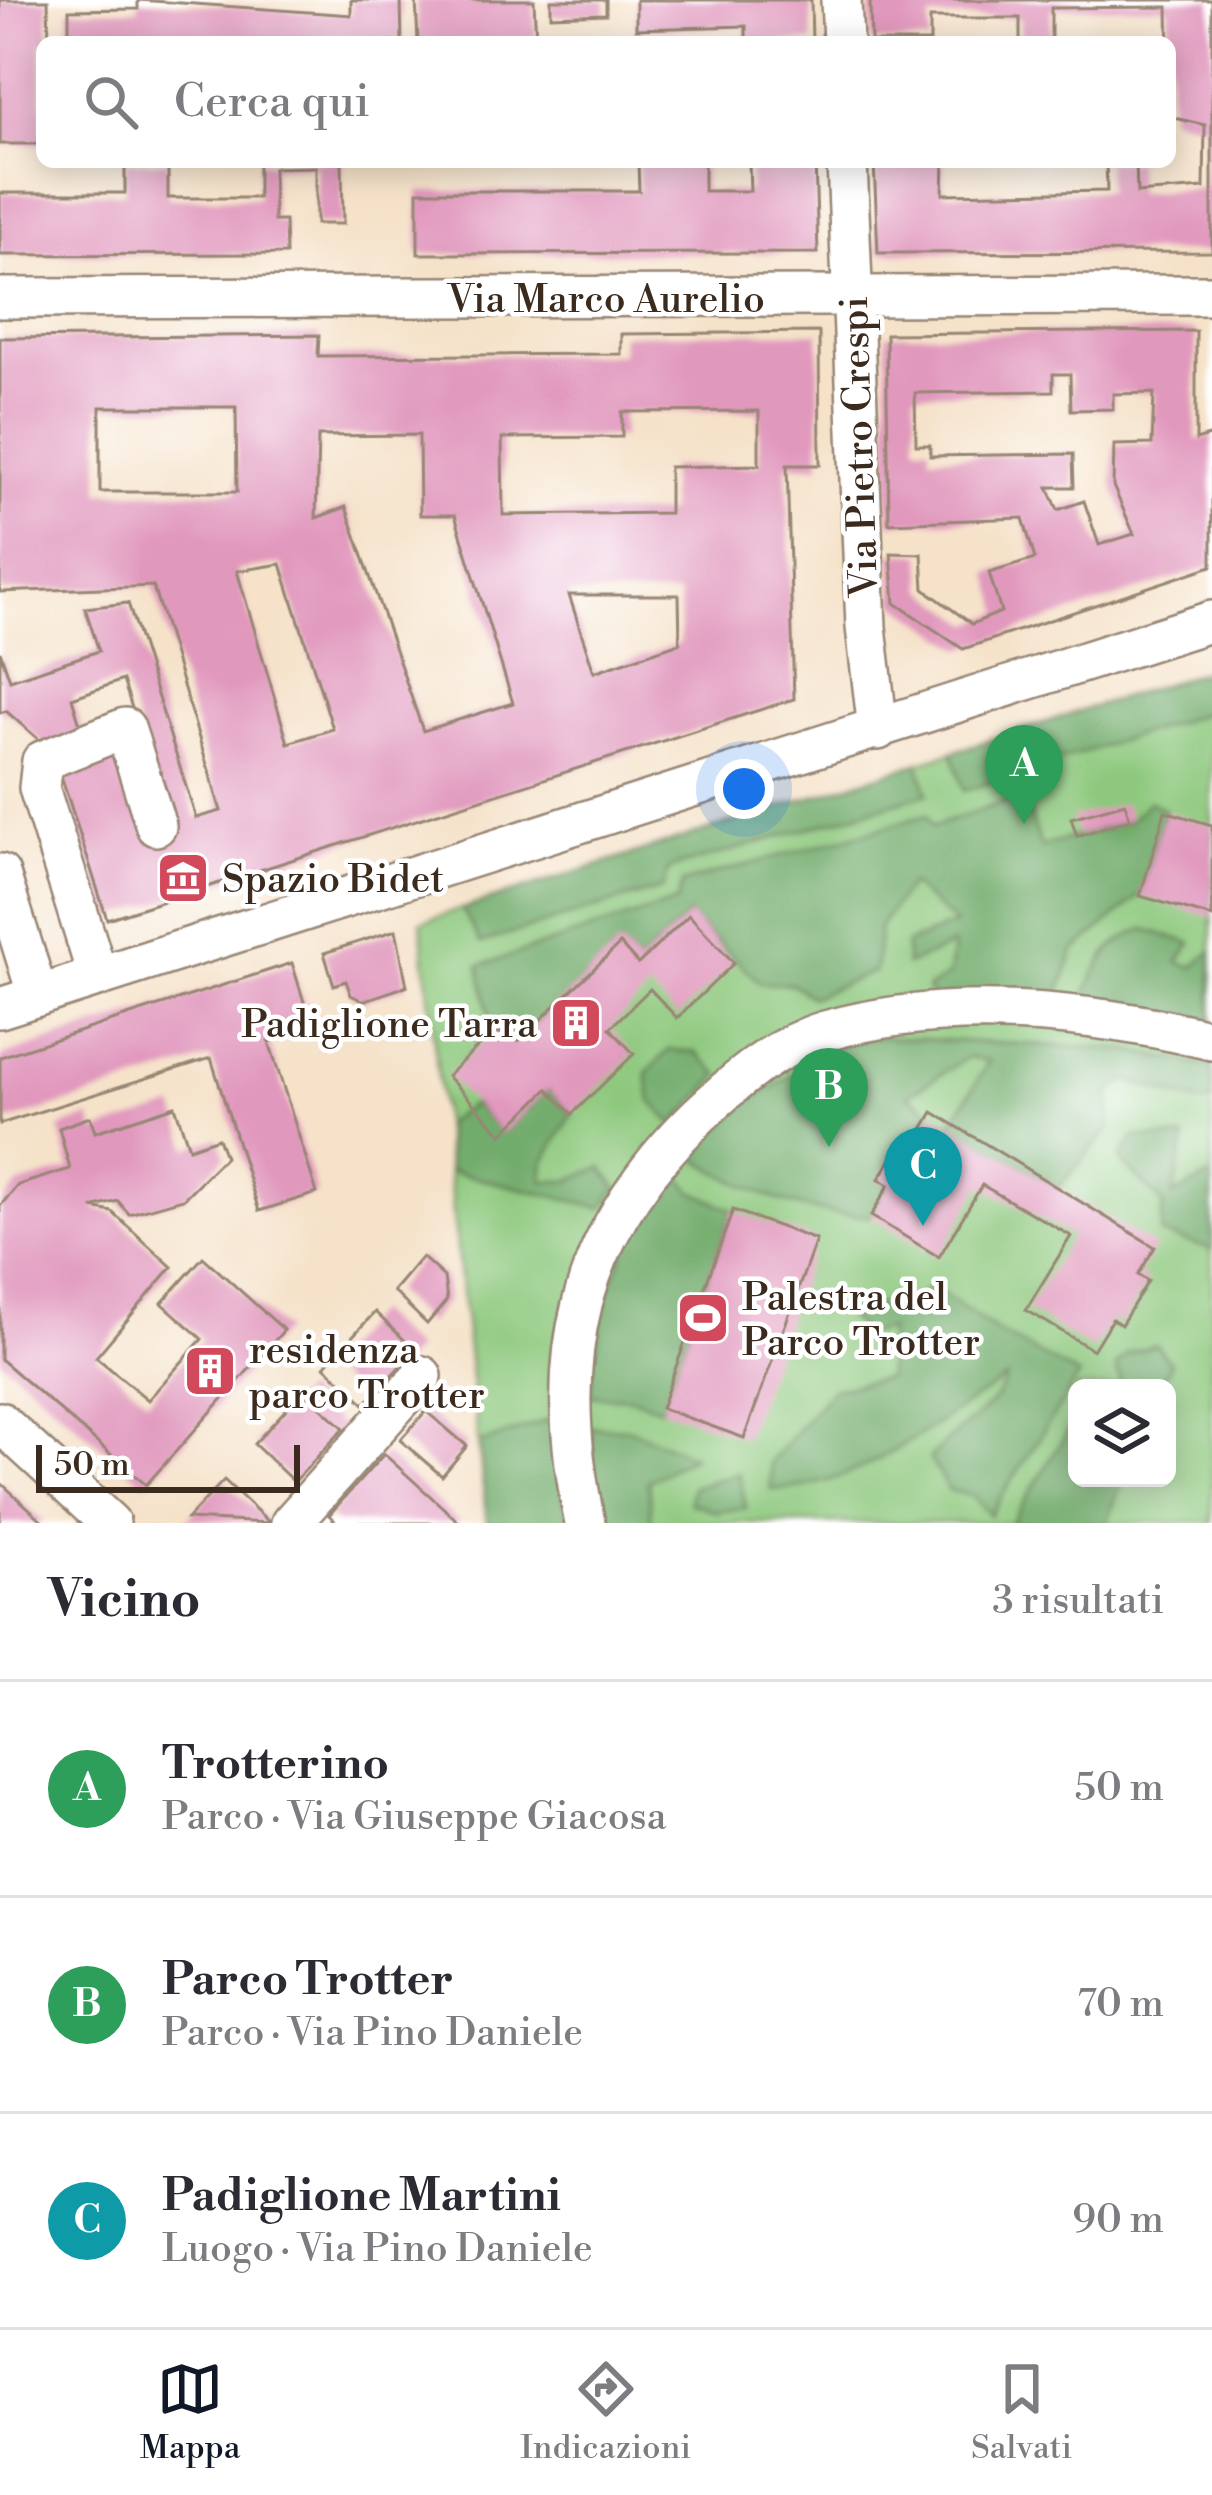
<!DOCTYPE html>
<html lang="it">
<head>
<meta charset="utf-8">
<style>
  :root { --surface:#fff; --page:#f2f2f3; --text:#2b2b33; --muted:#7c7c81; --line:#e1e1e2; --accent:#111827 }
  body { margin:0; font-family:"Libre Bodoni",serif; background:var(--page); color:var(--text) }
  .controls { position:absolute; right:36px; bottom:36px; display:grid; overflow:hidden; border-radius:18px; box-shadow:0 6px 30px #0003 }
  .controls button { width:108px; height:108px; display:grid; place-items:center; padding:0; border:0; border-bottom:3px solid var(--line); background:var(--surface); color:var(--text); font:60px sans-serif }
  .scale { position:absolute; left:36px; bottom:30px; width:264px; box-sizing:border-box; padding-left:12px; border:6px solid #3b2a1e; border-top:0; font-size:33px; line-height:42px; white-space:nowrap; color:#3b2a1e; -webkit-text-stroke:9px #fff; paint-order:stroke }
  .you { position:absolute; left:744px; top:789px; width:42px; height:42px; margin:-30px; border:9px solid #fff; border-radius:50%; background:#1a73e8; box-shadow:0 0 0 18px #1a73e833 }
  .badge { display:grid; place-items:center; width:78px; height:78px; border-radius:50%; background:var(--accent); color:#fff; font-size:39px; font-weight:700 }
  .pin { position:absolute; translate:-50% -99px; filter:drop-shadow(0 3px 6px #0008) }
  .pin::after { content:''; position:absolute; top:63px; width:42px; height:36px; background:inherit; clip-path:polygon(0 0,100% 0,50% 100%) }
  .list { margin:0; padding:0; list-style:none }
  h2 { display:flex; justify-content:space-between; align-items:center; height:156px; margin:0; padding:0 48px; font-size:51px }
  h2 small { font-size:39px; font-weight:400; color:var(--muted) }
  .list li { display:grid; grid-template-columns:78px 1fr auto; gap:36px; align-items:center; box-sizing:border-box; height:216px; padding:0 48px; border-top:3px solid var(--line) }
  .list b { display:block; font-size:45px; white-space:nowrap }
  .list p { margin:0; font-size:39px; white-space:nowrap; color:var(--muted) }
  .list em { font-size:39px; font-style:normal; color:var(--muted) }
  .icon { flex:none; width:66px; height:66px; fill:none; stroke:currentColor; stroke-width:2; stroke-linecap:round; stroke-linejoin:round }
  .map { position:relative; flex:none; width:1212px; height:1523px; overflow:hidden }
  .search { position:absolute; background:var(--surface); box-shadow:0 6px 30px #0003; left:36px; right:36px; top:36px; height:132px; display:flex; align-items:center; gap:30px; box-sizing:border-box; padding:0 42px; border-radius:18px; color:var(--muted); font-size:45px }
  .sheet { height:804px; background:var(--surface) }
  nav { display:flex; justify-content:space-around; align-items:center; box-sizing:border-box; height:168px; border-top:3px solid var(--line); background:var(--surface); font-size:33px; color:var(--muted) }
  nav a { display:grid; justify-items:center; gap:6px }
  nav .on { color:var(--accent) }
  .map>svg:first-child { display:block }
  .green { fill:#8dc87d; stroke:#64794e; stroke-width:3; fill-rule:evenodd }
  .forest { fill:#72ac6c; stroke:#566b45; stroke-width:3 }
  .building { fill:#e198bd; fill-rule:evenodd }
  .lines { fill:none; stroke-linecap:round; stroke-linejoin:round }
  .minor-casing { stroke:#988674; stroke-width:44 }
  .minor { stroke:#fff; stroke-width:39 }
  .labels { text-anchor:middle; stroke-width:9; stroke-linejoin:round; paint-order:stroke }
  .street-label { font-size:39px; fill:#3b2a1e; stroke:#fff }
  .poi-label { font-size:39px; fill:#3b2a1e; stroke:#fff; text-anchor:start }
</style>
</head>
<body>
<div class="map">
<svg width="1212" height="1523" viewBox="0 0 1212 1523">
  <rect width="100%" height="100%" fill="#fff"/>
  <filter id="ink" filterUnits="userSpaceOnUse"><feTurbulence type="fractalNoise" baseFrequency=".00833" numOctaves="2"/><feDisplacementMap in="SourceGraphic" scale="24" xChannelSelector="R" yChannelSelector="G"/><feConvolveMatrix kernelMatrix="1 2 1 2 8 2 1 2 1" color-interpolation-filters="sRGB"/></filter>
  <filter id="wash" filterUnits="userSpaceOnUse"><feTurbulence type="fractalNoise" baseFrequency=".004" numOctaves="4" result="noise"/><feDisplacementMap in="SourceGraphic" scale="48" xChannelSelector="R" yChannelSelector="G"/><feGaussianBlur stdDeviation="2.7" result="paint"/><feColorMatrix in="noise" values="0 0 0 0 0 0 0 0 0 0 0 0 0 0 0 0 0 1.4 0 .05"/><feComposite in="paint" operator="in"/></filter>
  <g filter="url(#wash)">
    <rect width="100%" height="100%" fill="#f5e2c9"/>
    <path class="green" d="M1212 669V1523H487L421 922ZM1077 1388H1167V1478H1077Z"/>
    <g class="forest">
      <polygon points="1212,669 1212,711 964,791 952,752"/>
      <polygon points="918,763 928,793 669,869 663,888 481,943 462,909"/>
      <polygon points="1024,795 1041,847 1130,820 1150,801 1165,811 1140,896 1074,951 1056,1002 934,999 927,989 949,975 953,945 906,965 906,944 955,924 910,884 880,926 875,971 812,997 792,984 761,983 688,915 638,964 620,945 518,1041 511,1034 493,1032 479,966 677,902 682,883 927,815 932,827"/>
      <path d="M1145 929 1192 943 1178 962 1194 967 1212 951V1021L1085 996C1098 963 1110 940 1145 929Z"/>
      <path d="M857 1036 1119 1049 1212 1067V1100L1204 1104 1126 1080 1110 1093V1129L1058 1188 951 1124 989 1061 968 1057 908 1095 933 1112 916 1141 906 1136 880 1179 889 1185 871 1216C806 1216 747 1193 693 1156L744 1104Z"/>
      <polygon points="669,1050 696,1052 720,1075 674,1124 651,1101 647,1073"/>
      <polygon points="548,1089 572,1114 543,1164 543,1181 568,1181 602,1167 617,1187 603,1208 449,1171 444,1124 473,1104 502,1133"/>
      <polygon points="1135,1137 1185,1139 1173,1196 1212,1175 1212,1250 1161,1234 1163,1204 1120,1159"/>
      <path d="M675 1172 693 1191 733 1210 661 1408 633 1398 590 1395C597 1311 620 1236 675 1172Z"/>
      <path d="M931 1286 999 1333 1079 1376 990 1515 974 1497 948 1490 930 1459C954 1427 992 1415 1006 1379 935 1420 857 1492 771 1489L770 1462 832 1389 887 1378 888 1329 866 1335 848 1317 867 1301 899 1311Z"/>
      <polygon points="1156,1345 1171,1363 1159,1388 1122,1388 1116,1366 1128,1353"/>
      <polygon points="1077,1416 1077,1478 1123,1478 1107,1523 1011,1523"/>
      <polygon points="551,1419 568,1523 487,1523 479,1444"/>
      <polygon points="590,1427 628,1428 692,1456 648,1481 652,1523 603,1523 594,1492"/>
      <polygon points="739,1473 746,1508 717,1512 689,1502 692,1487"/>
    </g>
    <g id="blocks">
      <g class="building">
        <polygon points="0,0 48,0 49,42 42,42 42,144 0,144"/>
        <polygon points="138,0 351,15 351,0 401,0 402,42 69,42 69,10 138,9"/>
        <polygon points="416,0 534,0 536,42 418,42"/>
        <polygon points="551,0 606,0 606,14 551,16"/>
        <polygon points="636,0 811,0 812,42 746,42 746,26 636,29"/>
        <polygon points="870,0 1212,0 1212,252 878,253 874,162 944,162 943,194 1107,191 1106,162 1136,162 1137,193 1204,188 1205,125 1170,117 1168,7 1051,8 1051,42 1020,42 1020,18 930,18 930,42 871,42"/>
        <polygon points="125,162 168,162 168,198 258,198 258,162 342,162 343,224 316,224 316,167 273,168 274,221 285,221 286,254 0,255 0,193 125,193"/>
        <polygon points="638,162 704,162 704,191 750,191 749,162 815,162 818,253 418,254 418,191 639,191"/>
        <path d="M1196 331V440L1212 435V566L963 649 895 603 891 553 922 554 924 589 972 624 1001 612 989 573 1035 559 1023 518 889 523 886 334ZM1053 374H1070L1071 410 1113 409V394L1154 393 1152 444 1114 445 1113 486 1134 534 1099 545 1084 501 1058 510 1048 487H1074L1073 454 930 456V445H916L915 393 1053 391Z"/>
        <path d="M819 332 820 465H787L794 699 107 919 56 760 118 741 172 833 123 680 72 698 83 734 46 746 6 711 0 713V651L10 680 99 651 85 608 128 603 196 818 221 811 153 586 0 592V338L319 335 318 356 621 354V334ZM100 407H236L237 492H100ZM759 411V465L669 467V513L503 515 502 438 622 437V412ZM419 435 420 515H455L513 703 423 731 346 507 316 518 318 436ZM281 564 333 729 288 743 237 571ZM569 595H679L680 643 594 672Z"/>
        <polygon points="1125,803 1130,819 1077,836 1071,818"/>
        <polygon points="1165,811 1212,825 1212,917 1140,896"/>
        <polygon points="689,915 734,963 677,1018 650,989 610,1028 634,1054 572,1114 548,1089 502,1134 447,1076 493,1032 511,1034 518,1041 620,944 638,964"/>
        <polygon points="396,930 407,986 363,1001 351,995 346,981 334,985 324,953"/>
        <polygon points="292,963 312,1028 269,1042 317,1193 259,1211 211,1058 0,1124 0,1057"/>
        <polygon points="175,1106 189,1148 218,1138 225,1157 183,1199 129,1214 118,1201 92,1208 112,1212 172,1267 96,1357 148,1400 202,1339 162,1303 203,1257 284,1330 146,1485 0,1359 0,1206 18,1185 70,1169 59,1128 90,1117 95,1132"/>
        <polygon points="933,1112 1155,1247 1138,1275 1148,1281 1121,1325 1112,1319 1093,1350 1026,1310 1071,1236 982,1185 939,1257 871,1216 889,1185 879,1179 906,1136 916,1141"/>
        <polygon points="733,1210 816,1240 744,1438 661,1408"/>
        <polygon points="422,1257 444,1277 447,1300 427,1324 393,1291"/>
        <polygon points="375,1312 415,1350 365,1404 325,1366"/>
        <polygon points="303,1391 344,1428 294,1482 254,1444"/>
        <polygon points="426,1411 467,1446 442,1476 400,1440"/>
        <polygon points="384,1454 428,1494 460,1523 337,1523 329,1515"/>
        <polygon points="224,1480 270,1523 187,1519"/>
        <polygon points="0,1482 34,1513 45,1523 0,1523"/>
      </g>
    </g>
  </g>
  <g filter="url(#ink)">
    <use href="#blocks" fill-opacity="0" stroke="#988674" stroke-width="3"/>
    <g class="lines">
      <g class="minor-casing">
        <g id="minor">
          <polyline points="841,0 843,42"/>
          <polyline points="847,162 866,627 878,730"/>
          <polyline points="0,298 1212,295"/>
          <polyline points="0,874 38,996"/>
          <polyline points="98,977 39,788 42,761 125,728 156,826"/>
          <polyline points="0,1008 1212,621"/>
          <polyline points="0,1422 110,1523"/>
          <polyline points="291,1523 422,1376"/>
          <path d="M585 1523C550 1357 576 1235 698 1116 735 1081 775 1046 825 1031 948 996 1090 1011 1212 1040"/>
        </g>
      </g>
      <use href="#minor" class="minor"/>
    </g>
  </g>
  <defs>
    <g id="museum-square" transform="scale(2.7)"><rect x="-9" y="-9" width="18" height="18" rx="4" fill="#d1495b" stroke="#fff"/><path d="M0-6L6-3V-2H-6V-3ZM-5-1h2V3h-2ZM-1-1h2V3h-2ZM3-1h2V3H3ZM-6 4H6V6H-6Z" fill="#fff"/></g>
    <g id="building-square" transform="scale(2.7)"><rect x="-9" y="-9" width="18" height="18" rx="4" fill="#d1495b" stroke="#fff"/><path d="M-4-6H4V6H1V3H-1V6H-4ZM-2.5-4.3h1.7v1.8h-1.7ZM.8-4.3h1.7v1.8H.8ZM-2.5-1h1.7V.8h-1.7ZM.8-1h1.7V.8H.8Z" fill="#fff"/></g>
    <g id="stadium-square" transform="scale(2.7)"><rect x="-9" y="-9" width="18" height="18" rx="4" fill="#d1495b" stroke="#fff"/><path d="M0-5a6.5 5 0 1 0 0 10a6.5 5 0 1 0 0-10ZM-3.5-1.8h7v3.6h-7Z" fill="#fff"/></g>
  </defs>
  <g fill-rule="evenodd">
    <use href="#museum-square" x="183" y="878"/>
    <use href="#building-square" x="576" y="1023"/>
    <use href="#stadium-square" x="703" y="1318"/>
    <use href="#building-square" x="210" y="1371"/>
  </g>
  <g class="labels">
    <g class="street-label">
      <text x="606" y="312">Via Marco Aurelio</text>
      <text transform="translate(858 447) rotate(-92)" y="14">Via Pietro Crespi</text>
    </g>
    <g class="poi-label">
      <text x="222" y="892">Spazio Bidet</text>
      <text x="537" y="1037" text-anchor="end">Padiglione Tarra</text>
      <text x="742" y="1310">Palestra del<tspan x="742" dy="45">Parco Trotter</tspan></text>
      <text x="249" y="1363">residenza<tspan x="249" dy="45">parco Trotter</tspan></text>
    </g>
  </g>
</svg>
<div class="controls">
<button><svg class="icon" aria-label="layers" viewBox="0 0 24 24"><path d="M12 4l9 5-9 5-9-5zM3 14l9 5 9-5"/></svg></button>
</div>
<div class="scale">50 m</div>
<div class="you"></div>
<div class="pin badge" style="left:1024px;top:824px;background:#2e9e5b">A</div>
<div class="pin badge" style="left:829px;top:1147px;background:#2e9e5b">B</div>
<div class="pin badge" style="left:923px;top:1226px;background:#0f9aa8">C</div>
<div class="search"><svg class="icon" aria-label="search" viewBox="0 0 24 24"><circle cx="10" cy="10" r="6"/><path d="M15 15l6 6"/></svg>Cerca qui</div>
</div>
<section class="sheet">
<h2>Vicino<small>3 risultati</small></h2>
<ul class="list">
<li><span class="badge" style="background:#2e9e5b">A</span><div><b>Trotterino</b><p>Parco · Via Giuseppe Giacosa</p></div><em>50 m</em></li>
<li><span class="badge" style="background:#2e9e5b">B</span><div><b>Parco Trotter</b><p>Parco · Via Pino Daniele</p></div><em>70 m</em></li>
<li><span class="badge" style="background:#0f9aa8">C</span><div><b>Padiglione Martini</b><p>Luogo · Via Pino Daniele</p></div><em>90 m</em></li>
</ul>
</section>
<nav>
<a class="on"><svg class="icon" aria-label="map" viewBox="0 0 24 24"><path d="M3 6l6-2 6 2 6-2v14l-6 2-6-2-6 2zM9 4v14M15 6v14"/></svg>Mappa</a>
<a><svg class="icon" aria-label="directions" viewBox="0 0 24 24"><path d="M12 3l9 9-9 9-9-9zM9 14v-3h6M13 9l2 2-2 2"/></svg>Indicazioni</a>
<a><svg class="icon" aria-label="saved" viewBox="0 0 24 24"><path d="M7 4h10v16l-5-4-5 4z"/></svg>Salvati</a>
</nav>
</body>
</html>
